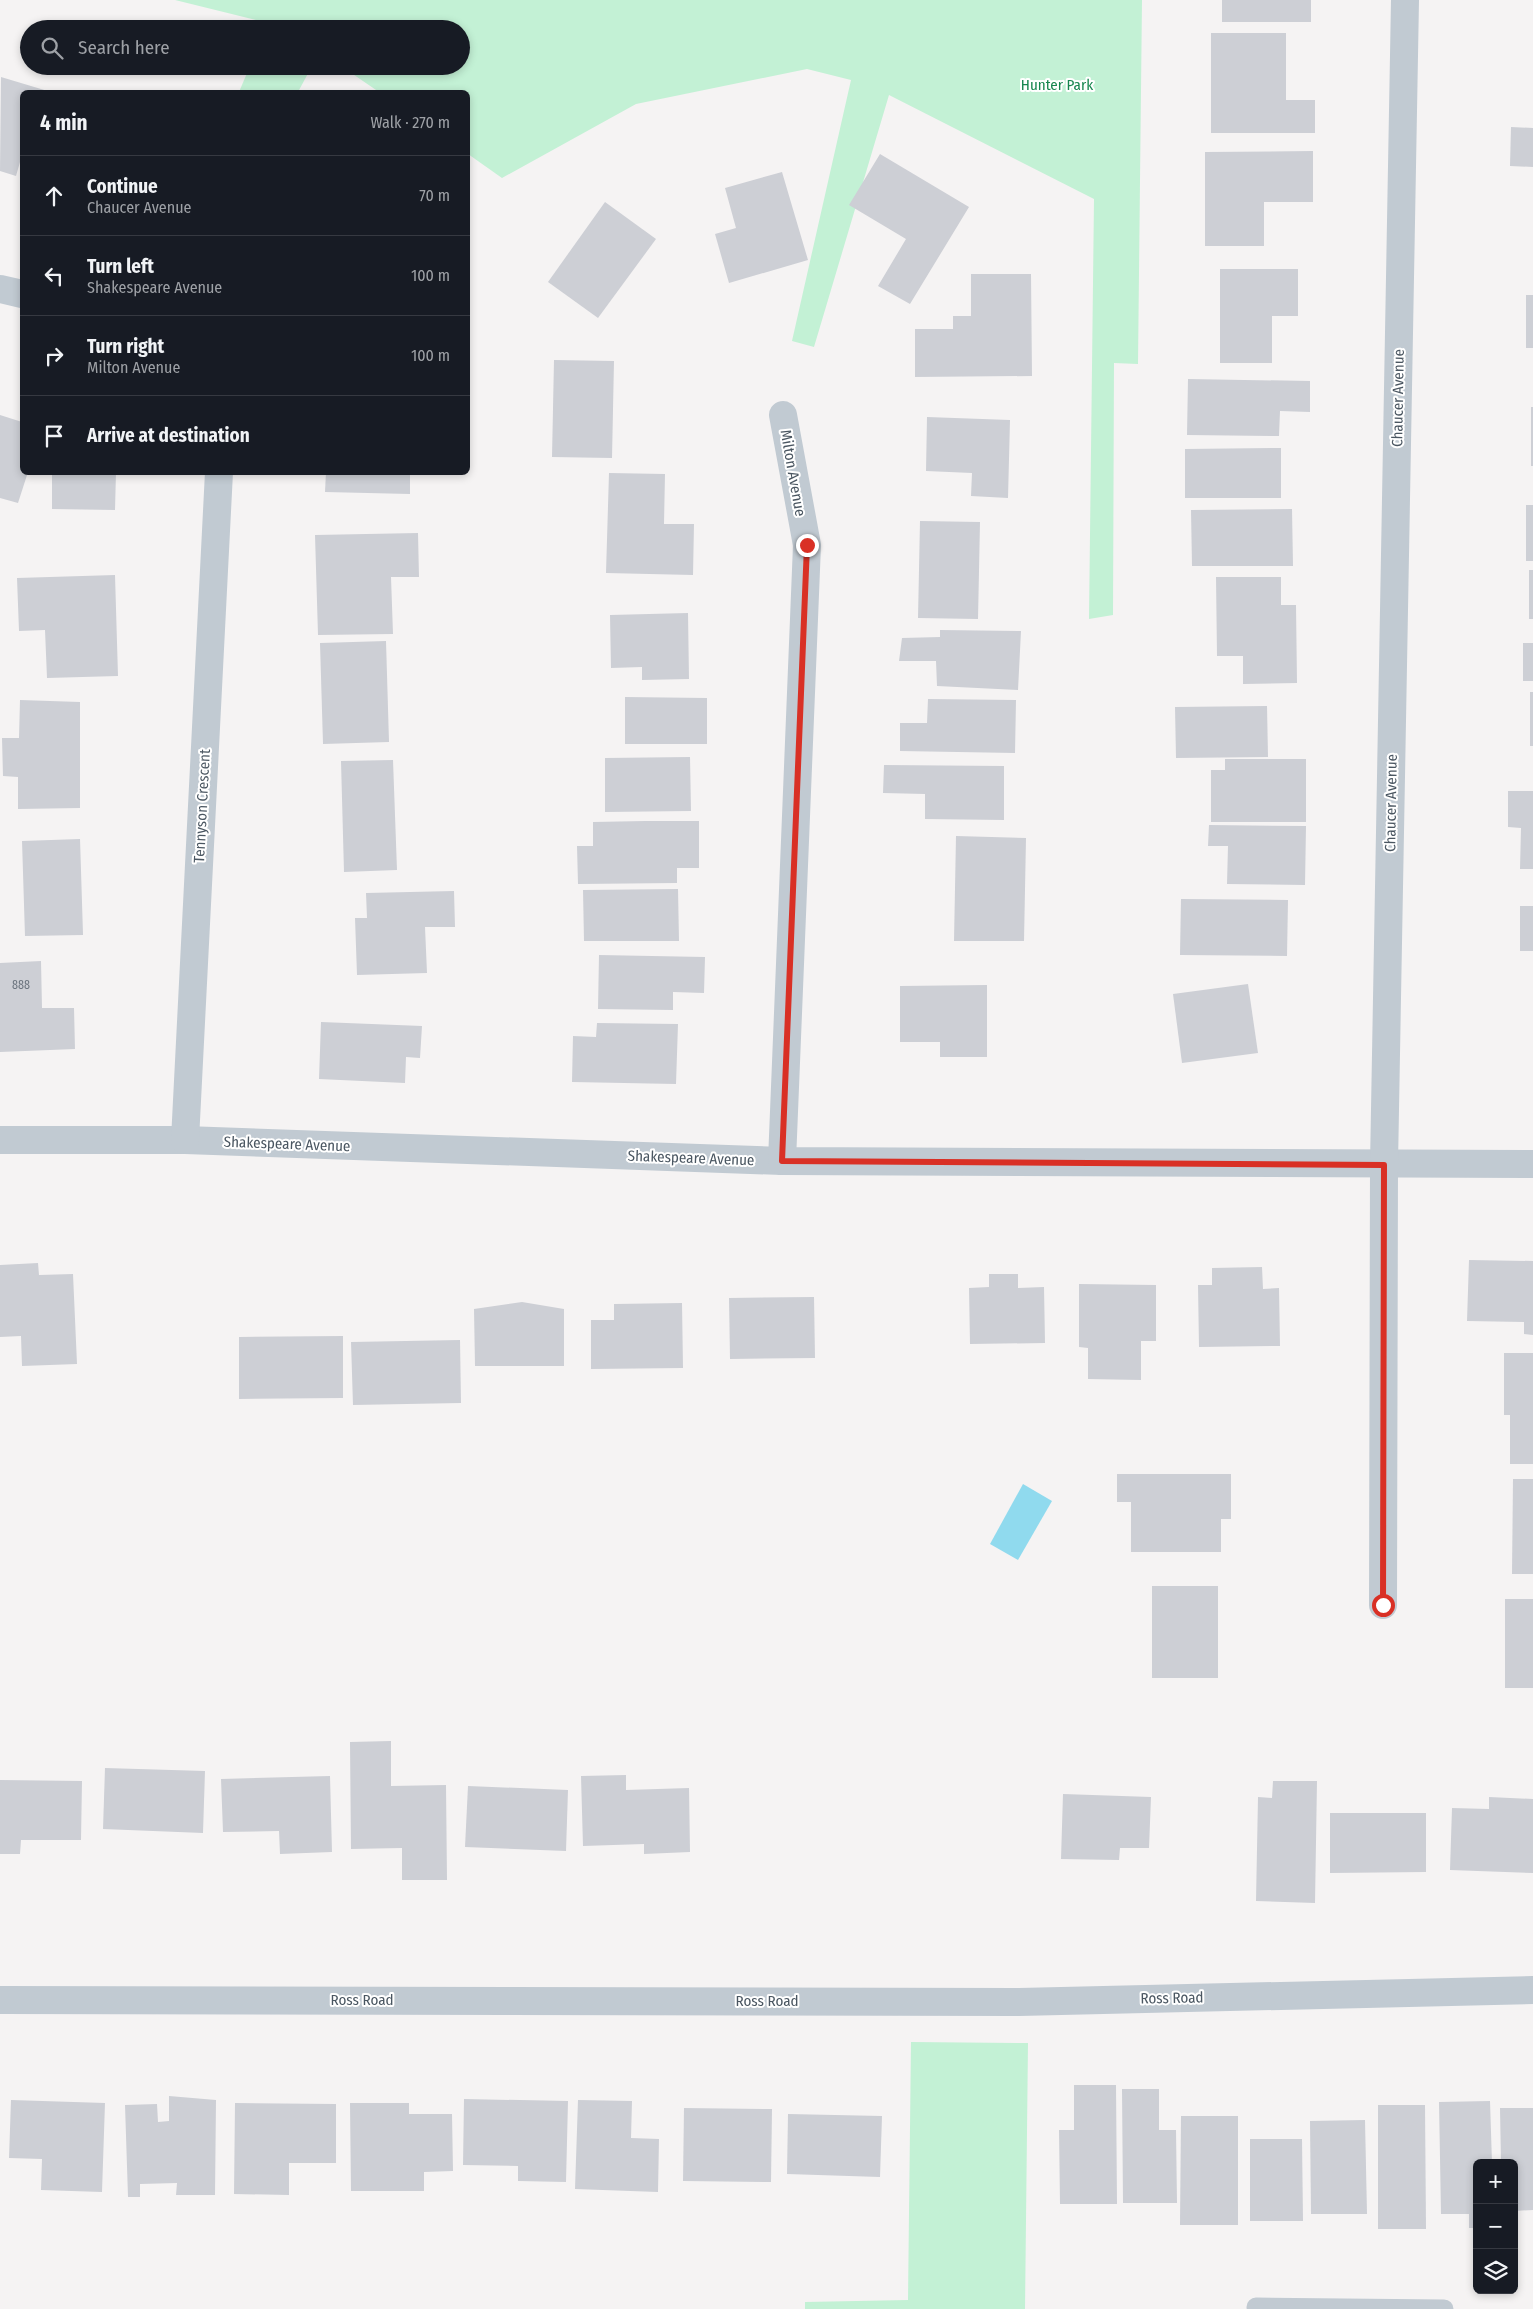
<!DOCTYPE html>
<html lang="en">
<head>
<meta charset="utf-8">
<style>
  :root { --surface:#171b24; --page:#242831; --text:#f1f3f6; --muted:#9ea1a6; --line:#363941 }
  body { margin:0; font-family:"Fira Sans Condensed",sans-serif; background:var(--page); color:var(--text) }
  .controls { position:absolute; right:15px; bottom:15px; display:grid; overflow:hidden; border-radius:8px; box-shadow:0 2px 8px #0003 }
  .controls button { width:45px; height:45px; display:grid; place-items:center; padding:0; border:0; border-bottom:1px solid var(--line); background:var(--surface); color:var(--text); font:25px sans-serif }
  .stop { position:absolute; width:15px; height:15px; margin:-11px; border:4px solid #d93025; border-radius:50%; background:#fff }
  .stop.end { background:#d93025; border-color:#fff; box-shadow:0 1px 5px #0008 }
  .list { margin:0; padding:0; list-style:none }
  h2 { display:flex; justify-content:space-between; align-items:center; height:65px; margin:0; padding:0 20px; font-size:21px }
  h2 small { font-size:16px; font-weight:400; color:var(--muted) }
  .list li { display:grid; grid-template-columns:32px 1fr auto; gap:15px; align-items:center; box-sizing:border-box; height:80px; padding:0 20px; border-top:1px solid var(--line) }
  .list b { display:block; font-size:19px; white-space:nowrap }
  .list p { margin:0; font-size:16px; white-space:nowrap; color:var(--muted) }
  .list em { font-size:16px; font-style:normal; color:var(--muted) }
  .icon { flex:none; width:28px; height:28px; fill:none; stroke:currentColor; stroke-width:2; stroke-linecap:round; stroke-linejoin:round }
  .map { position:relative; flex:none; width:1533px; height:2309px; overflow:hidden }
  .search { position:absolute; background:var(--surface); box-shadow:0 2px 8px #0003; left:20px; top:20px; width:450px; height:55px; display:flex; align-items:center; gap:12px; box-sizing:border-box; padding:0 18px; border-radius:28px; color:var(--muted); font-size:19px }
  .panel { position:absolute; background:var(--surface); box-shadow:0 2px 8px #0003; left:20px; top:90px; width:450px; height:385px; border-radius:8px }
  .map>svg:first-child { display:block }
  .green { fill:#c3f1d5 }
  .water { fill:#90daee }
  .building { fill:#cdcfd5 }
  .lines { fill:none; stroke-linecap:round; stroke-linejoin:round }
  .lane { stroke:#c1cad2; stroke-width:19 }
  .street { stroke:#c1cad2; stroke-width:28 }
  .route { stroke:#d93025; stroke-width:6 }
  .labels { text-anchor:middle; stroke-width:4; stroke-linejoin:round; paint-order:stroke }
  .number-label { font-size:12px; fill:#6b747e }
  .park-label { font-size:15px; fill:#17864f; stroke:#fff }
  .street-label { font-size:15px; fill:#4a5661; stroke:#fff }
</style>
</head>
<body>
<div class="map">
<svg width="1533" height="2309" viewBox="0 0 1533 2309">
  <rect width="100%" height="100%" fill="#f5f3f3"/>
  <g class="green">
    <polygon points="175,0 1142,0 1138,364 1114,363 1113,615 1089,619 1094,199 889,95 814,347 792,341 851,80 807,69 636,104 502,178 468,154 468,92 379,92 341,66 461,66 461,29 266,29 268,23"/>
    <polygon points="250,66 312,66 298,92 239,92"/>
    <polygon points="911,2042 1028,2043 1025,2309 805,2309 805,2302 908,2300"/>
  </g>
  <polygon class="water" points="1023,1484 1052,1501 1018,1560 990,1544"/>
  <g class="building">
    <rect x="1222" y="0" width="89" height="22"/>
    <polygon points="1211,33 1286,33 1286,100 1315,100 1315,133 1211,133"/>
    <polygon points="1,77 51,92 22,92 22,155 16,176 0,171"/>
    <polygon points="1511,127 1533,128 1533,167 1510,166"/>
    <polygon points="1313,151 1313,202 1264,202 1264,246 1205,246 1205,152"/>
    <polygon points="880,154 969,207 910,304 878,286 906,239 849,205"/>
    <polygon points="782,172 808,260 729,283 715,234 736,228 725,188"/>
    <polygon points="605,202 656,239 598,318 548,282"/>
    <polygon points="1220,269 1298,269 1298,316 1272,316 1272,363 1220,363"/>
    <polygon points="971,274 1031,274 1032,376 915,377 915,329 953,329 953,316 971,316"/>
    <rect x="1526" y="295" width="7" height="53"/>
    <polygon points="554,360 614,361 612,458 552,457"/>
    <polygon points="1188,379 1310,381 1310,412 1280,411 1279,436 1187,435"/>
    <rect x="1531" y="407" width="2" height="59"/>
    <polygon points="0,415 22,422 22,472 28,472 18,503 0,498"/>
    <polygon points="927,417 1010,420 1008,498 971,496 972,473 926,471"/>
    <polygon points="1281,448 1281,498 1185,498 1185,449"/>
    <polygon points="52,472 116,472 115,510 52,509"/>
    <polygon points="326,472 410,472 410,494 325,492"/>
    <polygon points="609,473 665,474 664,524 694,524 693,575 606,573"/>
    <rect x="1526" y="505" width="7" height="56"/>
    <polygon points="1292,509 1293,566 1192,566 1191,510"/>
    <polygon points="920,521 980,522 978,619 918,618"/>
    <polygon points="418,533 419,577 391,577 393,634 318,635 315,535"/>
    <rect x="1529" y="570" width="4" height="49"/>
    <polygon points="115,575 118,676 47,678 45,630 19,631 17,578"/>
    <polygon points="1216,577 1281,577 1281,605 1296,605 1297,683 1243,684 1243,656 1217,656"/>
    <polygon points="688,613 689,679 642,680 642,667 611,668 610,615"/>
    <polygon points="940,630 1021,631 1018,690 937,686 936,661 899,661 902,638 940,637"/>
    <polygon points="386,641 389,742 323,744 320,643"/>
    <rect x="1523" y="643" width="10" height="38"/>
    <rect x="1530" y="692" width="3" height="54"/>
    <polygon points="625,697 707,698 707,744 625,744"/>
    <polygon points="928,699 1016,700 1015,753 900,751 900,723 927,723"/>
    <polygon points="20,700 80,702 80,808 18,809 18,777 3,776 2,738 19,738"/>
    <polygon points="1267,706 1268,757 1176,758 1175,707"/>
    <polygon points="690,757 691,811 605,812 605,758"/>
    <polygon points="1225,759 1306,759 1306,822 1211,822 1211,770 1225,770"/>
    <polygon points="393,760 397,870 344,872 341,761"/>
    <polygon points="884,765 1004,766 1004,820 925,819 925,794 883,793"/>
    <polygon points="1508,791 1533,791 1533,869 1520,869 1521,828 1508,827"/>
    <polygon points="645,821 699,821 699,868 677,868 677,883 578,884 577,846 593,846 593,822"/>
    <polygon points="1209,825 1306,826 1305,885 1227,884 1228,846 1208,846"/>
    <polygon points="956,836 1026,838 1024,941 954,941"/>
    <polygon points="80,839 83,935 25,936 22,841"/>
    <polygon points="678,889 679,941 584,941 583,890"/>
    <polygon points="454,891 455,927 425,927 427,973 357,975 355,918 367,918 366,893"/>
    <polygon points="1181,899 1288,900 1287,956 1180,955"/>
    <rect x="1520" y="906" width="13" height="45"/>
    <polygon points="599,955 705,957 704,993 673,992 673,1010 598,1009"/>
    <polygon points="41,961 42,1008 74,1008 75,1049 0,1052 0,963"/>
    <polygon points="1248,984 1258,1053 1182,1063 1173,994"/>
    <polygon points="987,985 987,1057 940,1057 940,1042 900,1042 900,986"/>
    <polygon points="321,1022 422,1026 420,1058 406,1057 405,1083 319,1079"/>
    <polygon points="597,1023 678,1024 676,1084 572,1082 573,1036 596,1037"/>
    <polygon points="1469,1260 1533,1261 1533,1335 1524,1334 1524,1322 1467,1321"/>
    <polygon points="38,1263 39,1275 73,1274 77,1364 22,1366 21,1336 0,1337 0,1265"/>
    <polygon points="1262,1267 1263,1289 1279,1288 1280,1346 1199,1347 1198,1285 1212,1285 1212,1268"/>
    <polygon points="989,1274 1018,1274 1018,1288 1044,1287 1045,1343 970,1344 969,1288 989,1287"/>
    <polygon points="1079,1284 1156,1285 1156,1341 1141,1341 1141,1380 1088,1379 1088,1348 1079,1347"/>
    <polygon points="814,1297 815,1358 730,1359 729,1298"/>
    <polygon points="522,1302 564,1309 564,1366 475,1366 474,1309"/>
    <polygon points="682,1303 683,1368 591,1369 591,1320 614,1320 614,1304"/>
    <polygon points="343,1336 343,1398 239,1399 239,1337"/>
    <polygon points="460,1340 461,1403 353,1405 351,1342"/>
    <polygon points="1504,1353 1533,1353 1533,1464 1510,1464 1510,1415 1504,1415"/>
    <polygon points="1117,1474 1231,1474 1231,1519 1221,1519 1221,1552 1131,1552 1131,1502 1117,1502"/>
    <polygon points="1513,1479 1533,1479 1533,1574 1512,1574"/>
    <rect x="1152" y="1586" width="66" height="92"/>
    <rect x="1505" y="1599" width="28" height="89"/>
    <polygon points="391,1741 391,1786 446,1785 447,1880 402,1880 402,1848 351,1849 350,1742"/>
    <polygon points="105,1768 205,1771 203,1833 103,1829"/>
    <polygon points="626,1775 626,1790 689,1788 690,1852 644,1854 644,1844 583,1846 581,1776"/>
    <polygon points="330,1776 332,1852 280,1854 279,1831 223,1832 221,1779"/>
    <polygon points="0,1780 82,1781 81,1840 21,1840 20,1854 0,1854"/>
    <polygon points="1273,1781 1317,1781 1315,1903 1256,1901 1258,1797 1272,1798"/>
    <polygon points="468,1786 568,1790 566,1851 465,1847"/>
    <polygon points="1063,1794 1151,1797 1149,1848 1120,1848 1119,1860 1061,1859"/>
    <polygon points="1489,1797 1533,1799 1533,1873 1450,1870 1452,1808 1489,1809"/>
    <polygon points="1330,1813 1426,1813 1426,1872 1330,1873"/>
    <polygon points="1074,2085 1116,2085 1117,2204 1060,2204 1059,2130 1074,2130"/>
    <polygon points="1122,2089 1159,2089 1159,2130 1176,2130 1177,2203 1123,2203"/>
    <polygon points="169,2096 216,2100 215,2195 176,2195 177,2183 140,2184 140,2197 128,2197 125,2105 157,2104 158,2122 169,2121"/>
    <polygon points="464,2099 568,2101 566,2182 518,2181 518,2166 463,2165"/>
    <polygon points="11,2100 105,2103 102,2192 41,2190 42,2159 9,2158"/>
    <polygon points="578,2100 632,2101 631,2138 659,2139 658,2192 575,2189"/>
    <polygon points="1490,2101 1492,2163 1477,2163 1477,2228 1469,2228 1469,2214 1441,2214 1439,2102"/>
    <polygon points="235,2103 336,2104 336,2163 289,2163 289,2195 234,2194"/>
    <polygon points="350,2103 409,2103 409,2114 452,2114 453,2171 424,2172 424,2191 351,2191"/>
    <polygon points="1378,2105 1425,2105 1426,2229 1378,2229"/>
    <polygon points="684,2108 772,2109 771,2182 683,2181"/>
    <polygon points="1500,2108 1533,2108 1533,2210 1514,2211 1514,2163 1501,2163"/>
    <polygon points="788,2114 882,2116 880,2177 787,2174"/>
    <polygon points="1181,2116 1238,2116 1238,2225 1180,2225"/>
    <polygon points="1365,2120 1367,2214 1311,2214 1310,2121"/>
    <polygon points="1250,2139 1302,2139 1303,2221 1250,2221"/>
  </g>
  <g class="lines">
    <polyline class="lane" points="1256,2307 1444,2309"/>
    <g class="street">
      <polyline points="0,289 22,294"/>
      <polyline points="0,1140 185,1140 782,1161 1533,1164"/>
      <polyline points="185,1140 219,472"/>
      <polyline points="782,1161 807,545 783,415"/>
      <polyline points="1383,1605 1384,1165 1405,0"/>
      <polyline points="0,2000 1019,2002 1533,1990"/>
    </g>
  </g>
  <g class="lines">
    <polyline class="route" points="807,545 782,1161 1384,1165 1383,1605"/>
  </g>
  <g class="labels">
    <g class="number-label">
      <text x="21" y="989">888</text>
    </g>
    <g class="park-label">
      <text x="1057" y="90">Hunter Park</text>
    </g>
    <g class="street-label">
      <text transform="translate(1398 398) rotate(-89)" y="5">Chaucer Avenue</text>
      <text transform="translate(793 473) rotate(80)" y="5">Milton Avenue</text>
      <text transform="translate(1391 803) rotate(-89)" y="5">Chaucer Avenue</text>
      <text transform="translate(202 806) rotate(-87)" y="5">Tennyson Crescent</text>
      <text transform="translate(287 1144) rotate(2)" y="5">Shakespeare Avenue</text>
      <text transform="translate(691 1158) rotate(2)" y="5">Shakespeare Avenue</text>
      <text transform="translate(1172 1998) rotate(-1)" y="5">Ross Road</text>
      <text x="362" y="2005">Ross Road</text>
      <text x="767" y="2006">Ross Road</text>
    </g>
  </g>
</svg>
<div class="controls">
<button>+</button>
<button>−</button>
<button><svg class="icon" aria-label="layers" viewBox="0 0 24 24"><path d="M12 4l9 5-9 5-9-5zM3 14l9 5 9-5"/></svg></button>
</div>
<div class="stop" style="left:1383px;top:1605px"></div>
<div class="stop end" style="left:807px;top:545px"></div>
<div class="search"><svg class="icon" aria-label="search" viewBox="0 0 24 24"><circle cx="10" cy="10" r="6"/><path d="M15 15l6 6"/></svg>Search here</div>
<section class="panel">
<h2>4 min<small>Walk · 270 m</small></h2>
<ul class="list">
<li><svg class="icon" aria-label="ahead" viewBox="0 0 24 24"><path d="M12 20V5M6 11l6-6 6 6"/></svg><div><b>Continue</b><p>Chaucer Avenue</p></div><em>70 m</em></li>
<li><svg class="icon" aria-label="left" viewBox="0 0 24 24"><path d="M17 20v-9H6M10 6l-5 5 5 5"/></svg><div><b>Turn left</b><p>Shakespeare Avenue</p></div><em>100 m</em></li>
<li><svg class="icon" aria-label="right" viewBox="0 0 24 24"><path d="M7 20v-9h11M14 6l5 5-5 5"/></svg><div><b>Turn right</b><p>Milton Avenue</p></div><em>100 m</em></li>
<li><svg class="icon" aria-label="arrive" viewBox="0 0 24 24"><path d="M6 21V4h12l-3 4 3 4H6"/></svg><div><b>Arrive at destination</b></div></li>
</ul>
</section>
</div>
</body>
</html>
